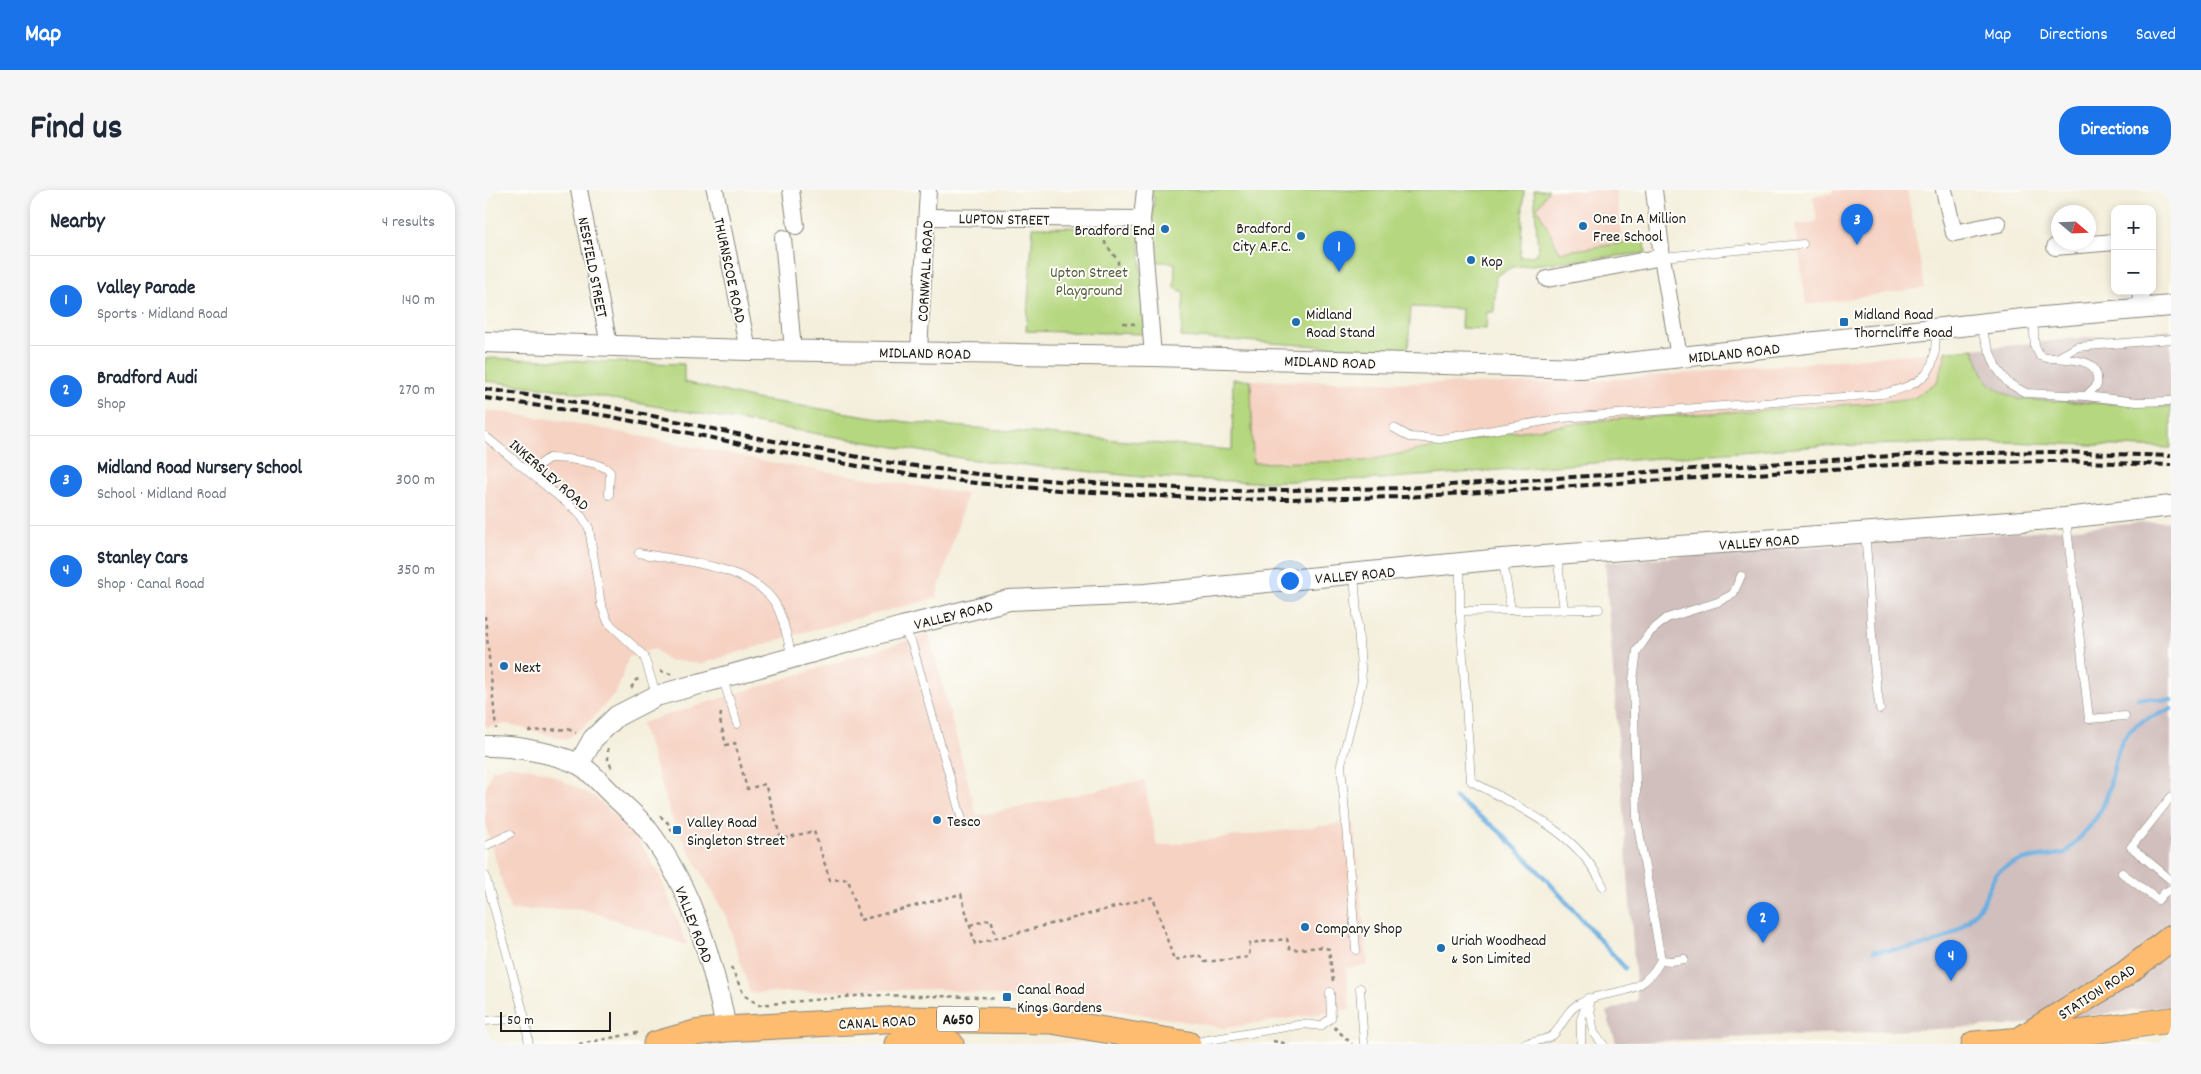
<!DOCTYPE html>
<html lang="en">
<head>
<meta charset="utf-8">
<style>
  :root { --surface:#fff; --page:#f6f6f7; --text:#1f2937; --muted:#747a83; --line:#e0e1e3; --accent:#1a73e8 }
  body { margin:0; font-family:Dekko,sans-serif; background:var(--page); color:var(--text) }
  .controls { position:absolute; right:15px; top:15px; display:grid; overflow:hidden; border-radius:10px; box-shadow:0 2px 8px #0003 }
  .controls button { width:45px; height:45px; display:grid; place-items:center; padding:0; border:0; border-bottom:1px solid var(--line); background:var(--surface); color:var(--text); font:25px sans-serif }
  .compass { position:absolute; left:1566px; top:15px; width:45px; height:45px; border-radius:50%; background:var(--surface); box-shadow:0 2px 8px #0003; rotate:109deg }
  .scale { position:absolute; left:15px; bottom:12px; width:111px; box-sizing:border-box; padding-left:5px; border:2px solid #1c1c1c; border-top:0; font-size:14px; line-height:18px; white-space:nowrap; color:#1c1c1c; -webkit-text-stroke:4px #fdfcf7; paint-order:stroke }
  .you { position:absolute; left:804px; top:390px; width:18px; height:18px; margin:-12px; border:4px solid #fff; border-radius:50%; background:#1a73e8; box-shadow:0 0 0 8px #1a73e833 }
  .badge { display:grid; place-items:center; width:32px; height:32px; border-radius:50%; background:var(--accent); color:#fff; font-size:16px; font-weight:700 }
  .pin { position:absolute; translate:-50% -41px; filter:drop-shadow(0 1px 2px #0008) }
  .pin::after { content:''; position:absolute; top:26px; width:18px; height:15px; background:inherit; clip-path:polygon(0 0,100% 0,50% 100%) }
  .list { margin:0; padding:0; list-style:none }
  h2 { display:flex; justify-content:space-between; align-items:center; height:65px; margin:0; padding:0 20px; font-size:21px }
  h2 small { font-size:16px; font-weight:400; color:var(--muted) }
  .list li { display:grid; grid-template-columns:32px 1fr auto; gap:15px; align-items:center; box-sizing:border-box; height:90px; padding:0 20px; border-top:1px solid var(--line) }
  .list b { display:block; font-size:19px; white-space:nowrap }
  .list p { margin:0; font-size:16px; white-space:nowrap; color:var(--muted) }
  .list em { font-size:16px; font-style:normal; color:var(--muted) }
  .map { position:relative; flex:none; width:1686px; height:854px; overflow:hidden; border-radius:20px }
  header { display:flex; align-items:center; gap:30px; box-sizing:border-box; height:70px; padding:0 25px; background:var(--accent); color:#fff }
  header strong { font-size:24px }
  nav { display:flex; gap:28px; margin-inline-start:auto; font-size:18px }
  .intro { display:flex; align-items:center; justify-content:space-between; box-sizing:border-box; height:120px; padding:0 30px }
  h1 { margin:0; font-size:35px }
  .button { padding:12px 22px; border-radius:20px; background:var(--accent); color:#fff; font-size:18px; font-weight:700 }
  main { display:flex; gap:30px; padding:0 30px }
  aside { flex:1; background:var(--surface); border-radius:20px; box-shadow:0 2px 8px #0003 }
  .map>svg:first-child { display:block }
  .built { fill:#f6d2c3 }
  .industrial { fill:#d1bfbd }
  .green { fill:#b5d77f; stroke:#687a4e }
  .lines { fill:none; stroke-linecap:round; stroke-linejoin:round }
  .stream { stroke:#6aafe0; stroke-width:4.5 }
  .service-casing { stroke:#88867c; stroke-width:9 }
  .minor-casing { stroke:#88867c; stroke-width:18 }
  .tertiary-casing { stroke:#88867c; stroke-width:22 }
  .primary-casing { stroke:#88867c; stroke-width:27 }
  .path { stroke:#88867c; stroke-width:2.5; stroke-dasharray:4 4; stroke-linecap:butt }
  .service { stroke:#fff; stroke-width:8 }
  .minor { stroke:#fff; stroke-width:16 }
  .tertiary { stroke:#fff; stroke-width:20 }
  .primary { stroke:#fdbc6f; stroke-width:25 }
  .rail { stroke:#1c1c1c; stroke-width:4; stroke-dasharray:8 4; stroke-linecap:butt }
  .poi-dot { fill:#1f6fb2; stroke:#fdfcf7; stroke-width:2 }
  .labels { text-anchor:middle; stroke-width:4; stroke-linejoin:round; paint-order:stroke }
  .shield { fill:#fdfcf7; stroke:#605f5e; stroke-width:1 }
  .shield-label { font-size:15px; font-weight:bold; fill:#1c1c1c }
  .poi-label { font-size:16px; fill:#1c1c1c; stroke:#fdfcf7; text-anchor:start }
  .street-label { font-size:16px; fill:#1c1c1c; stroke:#fdfcf7 }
  .park-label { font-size:16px; fill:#525d3f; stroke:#fdfcf7 }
</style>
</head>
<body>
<header>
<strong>Map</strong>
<nav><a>Map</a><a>Directions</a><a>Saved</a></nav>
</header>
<div class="intro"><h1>Find us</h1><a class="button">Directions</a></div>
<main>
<aside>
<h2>Nearby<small>4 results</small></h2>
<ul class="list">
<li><span class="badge">1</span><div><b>Valley Parade</b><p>Sports · Midland Road</p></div><em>140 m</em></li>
<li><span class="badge">2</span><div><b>Bradford Audi</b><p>Shop</p></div><em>270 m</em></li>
<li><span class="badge">3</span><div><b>Midland Road Nursery School</b><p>School · Midland Road</p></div><em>300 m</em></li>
<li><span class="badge">4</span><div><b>Stanley Cars</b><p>Shop · Canal Road</p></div><em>350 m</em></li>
</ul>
</aside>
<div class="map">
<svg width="1686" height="854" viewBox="0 0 1686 854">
  <rect width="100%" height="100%" fill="#fdfcf7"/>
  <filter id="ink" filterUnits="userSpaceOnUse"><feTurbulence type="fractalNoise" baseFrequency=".02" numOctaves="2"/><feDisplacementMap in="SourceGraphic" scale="10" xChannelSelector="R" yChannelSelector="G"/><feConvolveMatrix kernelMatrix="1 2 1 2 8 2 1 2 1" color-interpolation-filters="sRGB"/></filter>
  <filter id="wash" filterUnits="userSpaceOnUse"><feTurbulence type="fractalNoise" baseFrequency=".0096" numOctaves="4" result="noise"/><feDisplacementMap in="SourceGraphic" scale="20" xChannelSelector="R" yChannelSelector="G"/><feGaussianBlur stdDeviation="1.12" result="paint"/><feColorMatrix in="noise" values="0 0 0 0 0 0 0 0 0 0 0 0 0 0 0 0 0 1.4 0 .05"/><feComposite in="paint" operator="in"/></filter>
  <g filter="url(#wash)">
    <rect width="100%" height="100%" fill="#f4efdc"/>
    <g class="built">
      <polygon points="1064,0 1131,0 1138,53 1075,62 1051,18"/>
      <polygon points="1348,0 1422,0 1440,98 1321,115 1310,35 1332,32 1328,6 1348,3"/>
      <polygon points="1462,161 1453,191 1429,208 1386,213 1119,230 1022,243 878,271 768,273 766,190 1016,194 1109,191"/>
      <polygon points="0,220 79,231 295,274 482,304 451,408 316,443 216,474 183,470 169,459 144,467 132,501 107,529 82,550 22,534 0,537"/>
      <polygon points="444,444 492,626 659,590 672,656 868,632 883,776 861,778 865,819 740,838 605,816 454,799 265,803 242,728 189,634 156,533"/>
      <polygon points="24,575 59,581 110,607 144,637 174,683 202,755 98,719 25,720 0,633 0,601 7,580"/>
    </g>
    <g class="industrial">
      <polygon points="1686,139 1686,217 1534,209 1512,201 1497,184 1489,159"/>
      <polygon points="1686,331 1686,816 1521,836 1131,853 1121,822 1152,810 1120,372"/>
    </g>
    <g class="green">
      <polygon points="665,0 1039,0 1035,67 1051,65 1053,61 1049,0 1064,0 1052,18 1075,62 1160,50 1161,63 1027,77 1011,86 1009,122 1002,122 1001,139 976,138 977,119 926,117 923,162 696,147 699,102 689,98 690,73 665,71 669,7 665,6"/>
      <polygon points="548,37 654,38 660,144 541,141"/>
      <path d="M1489 159C1499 190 1502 197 1533 209L1686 217V258L1522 252 1335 256 895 289 768 292 657 287 481 269 69 199 0 191V168L199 174V192L271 209 422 232 747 260 748 189 766 190 768 273 878 271 1022 243 1119 230 1386 213 1429 208 1453 191 1462 161Z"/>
    </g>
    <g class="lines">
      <g class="stream">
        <polyline points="1653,508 1686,510"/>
        <polyline points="970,608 1013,640 1060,688 1140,778"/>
        <path d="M1389 761C1435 759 1468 755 1496 715 1503 706 1505 688 1514 681 1533 667 1558 668 1580 663 1593 650 1608 635 1617 618 1622 609 1625 596 1627 585 1636 540 1644 535 1686 519"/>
      </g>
    </g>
  </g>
  <g filter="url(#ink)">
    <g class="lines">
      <g class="service-casing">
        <g id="service">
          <polyline points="1177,67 1318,54"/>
          <polyline points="1548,129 1550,157 1555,166 1562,168 1572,168 1592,157 1686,149"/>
          <polyline points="1494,135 1511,177 1523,193 1541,203 1601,206 1652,212 1686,211"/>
          <path d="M1572 168C1592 171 1615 168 1612 195L1601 206"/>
          <path d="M909 238 925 247 955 249 1078 228 1397 204C1438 194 1454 184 1450 139"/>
          <polyline points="0,246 95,324 104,338 116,414 123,432 159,466 171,504"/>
          <path d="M44 282 64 268C79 268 116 271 125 282L124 305"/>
          <polyline points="1581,329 1604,529 1640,526"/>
          <path d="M1380 343C1386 402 1385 461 1395 519"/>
          <path d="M154 363C195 371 265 375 290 413 299 428 303 451 307 468"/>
          <polyline points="1072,366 1079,420"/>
          <polyline points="1018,371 1026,420"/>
          <polyline points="869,384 877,491 856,574 871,760"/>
          <path d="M1114 419 975 421 986 591C1035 618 1093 642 1118 696"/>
          <polyline points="975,421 975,374"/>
          <polyline points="418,439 427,454 477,630"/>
          <polyline points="238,489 252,534"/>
          <polyline points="1686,607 1646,657 1686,690"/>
          <polyline points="0,656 25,644"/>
          <polyline points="1637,683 1673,710 1679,703 1686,699"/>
          <polyline points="0,685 40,828 44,854"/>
          <polyline points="1176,770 1186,771 1199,769"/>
          <polyline points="875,798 879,854"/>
          <polyline points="1103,808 1109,843 1118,854"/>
          <polyline points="0,831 40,828"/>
          <polyline points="706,853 819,834 836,836 846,828 845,802"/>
          <path d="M1039 854C1047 852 1062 850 1068 845 1078 836 1080 822 1092 815 1125 795 1153 813 1176 770L1152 630 1148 490 1152 461 1165 442 1182 428 1233 412 1248 404 1256 386"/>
          <polyline points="1096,854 1096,829 1103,810"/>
        </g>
      </g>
      <g class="minor-casing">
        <g id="minor">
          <polyline points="94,0 124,155"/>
          <polyline points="230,0 263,160"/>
          <polyline points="306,0 311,36"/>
          <polyline points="660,0 657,29 668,166"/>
          <polyline points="1169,0 1177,67 1194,167"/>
          <polyline points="1459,0 1469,43 1513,34"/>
          <polyline points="442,27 657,29"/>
          <polyline points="298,48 308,160"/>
          <polyline points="1570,57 1630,52"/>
          <polyline points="1062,89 1177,67"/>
          <polyline points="1655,101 1658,118"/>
          <polyline points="434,161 443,0"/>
        </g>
      </g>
      <g class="tertiary-casing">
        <g id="tertiary">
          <polyline points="0,152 263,160 668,166 1097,178 1547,128 1686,116"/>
          <path d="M0 556C24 555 71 563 93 574 104 579 120 598 130 607 140 617 153 627 162 639 206 696 228 769 241 839"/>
          <polyline points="94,574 108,549 132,526 171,506 417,437 524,410 660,404 1017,369 1580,328 1686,316"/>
        </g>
      </g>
      <g class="primary-casing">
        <g id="primary">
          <polyline points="1539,847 1640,784 1686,748"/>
          <polyline points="171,854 210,843 241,839 419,829 566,831 703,854"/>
          <polyline points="412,854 437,852 466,854"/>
          <polyline points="1489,854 1550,849 1686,830"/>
        </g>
      </g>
      <g class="path">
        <polyline points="620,43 620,53 633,71 633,85"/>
        <polyline points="638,133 650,134"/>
        <polyline points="0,426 11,539"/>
        <polyline points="175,481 186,484"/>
        <polyline points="146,498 151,490 156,488"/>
        <polyline points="236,523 235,530 241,555 250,553 262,599 280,594 296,649 329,641 345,690 363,689 375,730 476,704 490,754 668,707 689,770 714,765 720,772 764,767 765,753 802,749 805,760 836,757 844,759 848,791"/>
        <polyline points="43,541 83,539 91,543"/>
        <polyline points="123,558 123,569 127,579"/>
        <polyline points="175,626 183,633 188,644"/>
        <polyline points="485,735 506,729 512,749"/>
        <polyline points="246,777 259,805 274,815 381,805 497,807 511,809"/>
        <polyline points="849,837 867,854"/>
        <polyline points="788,851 804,854"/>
        <polyline points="94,854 157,842"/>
      </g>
      <use href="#service" class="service"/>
      <use href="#minor" class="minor"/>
      <use href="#tertiary" class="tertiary"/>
      <use href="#primary" class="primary"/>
      <g class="rail">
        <polyline points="0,199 125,217 257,245 400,272 492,284 573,291 742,301 920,298 1437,264 1571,262 1686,266"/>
        <polyline points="0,208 123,226 256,254 399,281 491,293 573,300 742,310 920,307 1438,273 1571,271 1686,275"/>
      </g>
    </g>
  </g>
  <g class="poi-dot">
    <circle cx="1098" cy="36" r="5"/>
    <circle cx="680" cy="39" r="5"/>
    <circle cx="816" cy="46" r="5"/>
    <circle cx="986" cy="70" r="5"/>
    <circle cx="811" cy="132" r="5"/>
    <rect x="1354" y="127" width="10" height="10" rx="2.5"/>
    <circle cx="19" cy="476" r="5"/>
    <circle cx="452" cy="630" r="5"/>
    <rect x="187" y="635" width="10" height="10" rx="2.5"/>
    <circle cx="820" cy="737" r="5"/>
    <circle cx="956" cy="758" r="5"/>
    <rect x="517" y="802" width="10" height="10" rx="2.5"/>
  </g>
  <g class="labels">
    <rect class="shield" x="452" y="816.5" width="42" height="25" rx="4"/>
    <g class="shield-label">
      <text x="473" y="834">A650</text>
    </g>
    <g class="poi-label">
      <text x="1108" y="33">One In A Million<tspan x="1108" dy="18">Free School</tspan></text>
      <text x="806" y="43" text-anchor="end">Bradford<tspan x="806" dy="18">City A.F.C.</tspan></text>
      <text x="670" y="45" text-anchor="end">Bradford End</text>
      <text x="996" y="76">Kop</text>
      <text x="821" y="129">Midland<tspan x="821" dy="18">Road Stand</tspan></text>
      <text x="1369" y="129">Midland Road<tspan x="1369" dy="18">Thorncliffe Road</tspan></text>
      <text x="29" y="482">Next</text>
      <text x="462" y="636">Tesco</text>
      <text x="202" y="637">Valley Road<tspan x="202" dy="18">Singleton Street</tspan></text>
      <text x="830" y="743">Company Shop</text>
      <text x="966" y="755">Uriah Woodhead<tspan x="966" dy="18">&amp; Son Limited</tspan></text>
      <text x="532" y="804">Canal Road<tspan x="532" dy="18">Kings Gardens</tspan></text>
    </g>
    <g class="street-label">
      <text transform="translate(519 28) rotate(1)" y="6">LUPTON STREET</text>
      <text transform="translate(109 77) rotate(79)" y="6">NESFIELD STREET</text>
      <text transform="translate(246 80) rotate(78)" y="6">THURNSCOE ROAD</text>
      <text transform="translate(439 81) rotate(-87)" y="6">CORNWALL ROAD</text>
      <text transform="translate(440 162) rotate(1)" y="6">MIDLAND ROAD</text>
      <text transform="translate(1249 162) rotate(-6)" y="6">MIDLAND ROAD</text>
      <text transform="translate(845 171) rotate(2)" y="6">MIDLAND ROAD</text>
      <text transform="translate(65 284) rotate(41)" y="6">INKERSLEY ROAD</text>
      <text transform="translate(1274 351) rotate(-4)" y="6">VALLEY ROAD</text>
      <text transform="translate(870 384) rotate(-5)" y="6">VALLEY ROAD</text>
      <text transform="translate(468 424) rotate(-14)" y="6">VALLEY ROAD</text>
      <text transform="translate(210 734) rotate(69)" y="6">VALLEY ROAD</text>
      <text transform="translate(1611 801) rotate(-33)" y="6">STATION ROAD</text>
      <text transform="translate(392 831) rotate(-3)" y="6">CANAL ROAD</text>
    </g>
    <g class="park-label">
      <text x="604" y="87">Upton Street<tspan x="604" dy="18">Playground</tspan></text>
    </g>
  </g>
</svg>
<div class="controls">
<button>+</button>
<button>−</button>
</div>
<svg class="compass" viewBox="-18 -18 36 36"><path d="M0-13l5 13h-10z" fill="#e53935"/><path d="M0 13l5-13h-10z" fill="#747a83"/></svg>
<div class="scale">50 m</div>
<div class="you"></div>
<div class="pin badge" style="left:854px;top:82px">1</div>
<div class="pin badge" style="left:1278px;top:753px">2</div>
<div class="pin badge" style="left:1372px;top:55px">3</div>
<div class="pin badge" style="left:1466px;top:791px">4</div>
</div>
</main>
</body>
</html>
